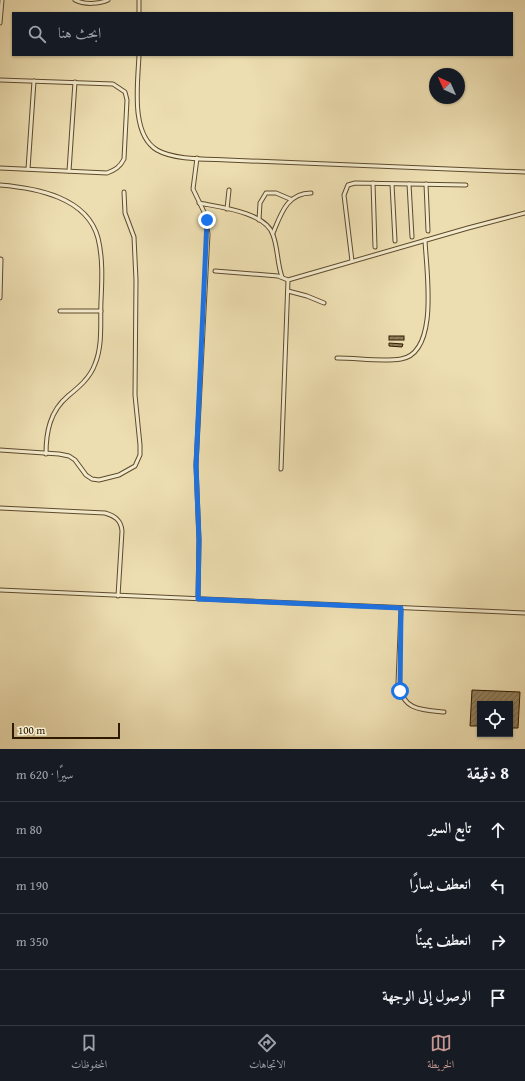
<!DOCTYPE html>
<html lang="ar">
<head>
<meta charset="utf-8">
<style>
  :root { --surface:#171b24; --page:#20242c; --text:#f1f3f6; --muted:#9ea1a6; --line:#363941; --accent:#c59692 }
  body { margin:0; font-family:"Gentium Book Plus",Amiri,serif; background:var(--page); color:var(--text); direction:rtl }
  .controls { position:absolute; right:12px; bottom:12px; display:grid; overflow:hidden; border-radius:0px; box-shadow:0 1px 3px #0004 }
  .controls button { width:36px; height:36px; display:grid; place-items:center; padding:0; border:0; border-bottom:1px solid var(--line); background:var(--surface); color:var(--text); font:20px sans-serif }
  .compass { position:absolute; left:429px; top:68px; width:36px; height:36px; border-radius:50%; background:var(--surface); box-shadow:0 1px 3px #0004; rotate:315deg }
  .scale { position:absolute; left:12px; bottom:10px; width:108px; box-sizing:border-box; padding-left:4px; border:2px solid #2e1a01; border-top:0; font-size:11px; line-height:14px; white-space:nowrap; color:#2e1a01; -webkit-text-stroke:3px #f3eacc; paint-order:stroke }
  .stop { position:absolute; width:12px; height:12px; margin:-9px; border:3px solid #1a73e8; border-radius:50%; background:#fff }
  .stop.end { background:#1a73e8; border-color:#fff; box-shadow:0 1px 4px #0008 }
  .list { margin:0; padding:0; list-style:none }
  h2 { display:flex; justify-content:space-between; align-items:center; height:52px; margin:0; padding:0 16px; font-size:17px }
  h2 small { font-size:13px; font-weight:400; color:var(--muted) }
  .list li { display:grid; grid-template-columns:26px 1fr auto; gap:12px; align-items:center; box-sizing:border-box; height:56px; padding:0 16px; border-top:1px solid var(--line) }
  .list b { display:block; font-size:15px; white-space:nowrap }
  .list em { font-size:13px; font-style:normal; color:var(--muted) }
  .icon { flex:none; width:22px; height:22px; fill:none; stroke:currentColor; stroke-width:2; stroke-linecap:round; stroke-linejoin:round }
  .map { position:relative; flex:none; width:525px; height:749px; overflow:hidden; direction:ltr }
  .search { position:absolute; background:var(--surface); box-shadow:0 1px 3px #0004; left:12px; right:12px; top:12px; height:44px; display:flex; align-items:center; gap:10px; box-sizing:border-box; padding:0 14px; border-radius:0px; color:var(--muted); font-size:15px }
  .sheet { height:276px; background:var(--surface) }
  nav { display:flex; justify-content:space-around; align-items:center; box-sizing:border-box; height:56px; border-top:1px solid var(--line); background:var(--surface); font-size:11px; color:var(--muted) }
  nav a { display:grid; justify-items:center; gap:2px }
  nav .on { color:var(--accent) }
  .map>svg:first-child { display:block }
  .building { fill:url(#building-hatch); stroke:#2e1a01 }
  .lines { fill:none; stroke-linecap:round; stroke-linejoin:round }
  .service-casing { stroke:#5e4b2d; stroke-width:5 }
  .service { stroke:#f3eacc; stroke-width:3 }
  .route { stroke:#1a73e8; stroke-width:5 }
</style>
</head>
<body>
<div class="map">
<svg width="525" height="749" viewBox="0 0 525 749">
  <defs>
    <pattern id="building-hatch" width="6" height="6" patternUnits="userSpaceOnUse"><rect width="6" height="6" fill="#91805d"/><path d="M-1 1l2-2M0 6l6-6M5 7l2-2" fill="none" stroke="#77684a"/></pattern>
  </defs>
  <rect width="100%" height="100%" fill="#eddeb1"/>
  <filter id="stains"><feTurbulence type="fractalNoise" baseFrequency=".005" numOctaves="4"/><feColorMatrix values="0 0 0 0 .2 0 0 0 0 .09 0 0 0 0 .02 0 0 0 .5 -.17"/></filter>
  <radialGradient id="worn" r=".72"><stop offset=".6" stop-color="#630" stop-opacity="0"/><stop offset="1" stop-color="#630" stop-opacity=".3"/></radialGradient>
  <g class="building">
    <rect x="389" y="336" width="15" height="4"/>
    <polygon points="389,343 403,344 402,347 389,346"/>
    <polygon points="472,690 520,692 518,728 510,728 510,704 480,704 480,726 470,726"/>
  </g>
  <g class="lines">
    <g class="service-casing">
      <g id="service">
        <path d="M75 0C84 5 100 4 108 0"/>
        <polyline points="139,13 139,0"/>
        <polyline points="0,23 2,0"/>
        <path d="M139 55C138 82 130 134 157 150 174 160 208 159 227 160L525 172"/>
        <path d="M0 80 113 84 125 92 127 100 124 159C120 167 115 170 107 173L0 168"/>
        <polyline points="197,158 193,189 205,214 208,234 196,465 199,540 198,599"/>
        <polyline points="28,169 34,81"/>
        <polyline points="69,171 75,82"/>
        <polyline points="373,183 375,247"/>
        <polyline points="392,184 395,241"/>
        <polyline points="409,184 412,237"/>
        <polyline points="426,184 428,231"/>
        <path d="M0 185C36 188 87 197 98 238 103 258 102 280 101 301 100 322 103 345 95 364 90 378 79 387 68 396 50 411 46 432 46 454"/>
        <path d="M199 203C219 207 266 212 273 235 278 248 277 263 282 277"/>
        <polyline points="227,209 229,190"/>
        <polyline points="259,220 260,203 266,193 276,193 290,199"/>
        <path d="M273 233C281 214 287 193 311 193"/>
        <polyline points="352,261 344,195 348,185 355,183 466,185"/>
        <polyline points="215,271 278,276 288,280 468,228 525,213"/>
        <polyline points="288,291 307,296 324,303"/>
        <polyline points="0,298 1,259"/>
        <polyline points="60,311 101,311"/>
        <path d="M337 358C358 358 381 362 401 359 440 353 426 268 425 240"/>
        <polyline points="0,450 59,454 69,456 75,460 86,475 92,479 99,480 119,475 135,466 140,455 140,445 135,395 136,280 134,237 125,213 124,192"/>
        <polyline points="281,469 288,280"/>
        <path d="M0 508 105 513C115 516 121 520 122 531L118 596"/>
        <polyline points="0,590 525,613"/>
        <path d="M401 608 398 683C403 710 420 710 444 712"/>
      </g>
    </g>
    <use href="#service" class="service"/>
  </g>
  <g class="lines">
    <polyline class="route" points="207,220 196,466 199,540 198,599 401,608 400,691"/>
  </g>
  <rect width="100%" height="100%" filter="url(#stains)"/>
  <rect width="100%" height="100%" fill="url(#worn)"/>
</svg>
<div class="controls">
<button><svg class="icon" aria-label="locate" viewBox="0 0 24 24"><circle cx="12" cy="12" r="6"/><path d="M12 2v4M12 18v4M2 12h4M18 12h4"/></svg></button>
</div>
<svg class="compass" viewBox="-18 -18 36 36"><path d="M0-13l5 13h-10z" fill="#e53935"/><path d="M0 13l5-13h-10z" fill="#9ea1a6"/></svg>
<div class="scale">100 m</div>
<div class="stop" style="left:400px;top:691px"></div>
<div class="stop end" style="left:207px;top:220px"></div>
<div class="search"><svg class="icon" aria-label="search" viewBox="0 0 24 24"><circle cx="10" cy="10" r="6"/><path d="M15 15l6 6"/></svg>ابحث هنا</div>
</div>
<section class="sheet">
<h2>8 دقيقة<small>سيرًا · 620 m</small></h2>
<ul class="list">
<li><svg class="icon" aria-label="ahead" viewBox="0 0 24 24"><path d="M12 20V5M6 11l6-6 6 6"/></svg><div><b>تابع السير</b></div><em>80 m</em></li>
<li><svg class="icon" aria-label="left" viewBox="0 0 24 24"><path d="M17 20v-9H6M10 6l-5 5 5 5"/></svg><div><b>انعطف يسارًا</b></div><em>190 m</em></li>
<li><svg class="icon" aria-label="right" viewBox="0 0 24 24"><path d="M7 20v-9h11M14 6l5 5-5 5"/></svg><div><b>انعطف يمينًا</b></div><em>350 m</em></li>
<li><svg class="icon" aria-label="arrive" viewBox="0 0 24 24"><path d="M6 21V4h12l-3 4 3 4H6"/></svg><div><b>الوصول إلى الوجهة</b></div></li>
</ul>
</section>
<nav>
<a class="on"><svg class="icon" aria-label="map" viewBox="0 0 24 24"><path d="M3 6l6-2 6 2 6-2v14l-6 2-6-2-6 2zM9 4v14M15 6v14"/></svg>الخريطة</a>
<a><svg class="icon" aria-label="directions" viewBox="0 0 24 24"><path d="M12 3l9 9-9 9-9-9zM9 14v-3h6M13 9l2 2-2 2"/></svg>الاتجاهات</a>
<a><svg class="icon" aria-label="saved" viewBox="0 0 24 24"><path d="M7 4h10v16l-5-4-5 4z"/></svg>المحفوظات</a>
</nav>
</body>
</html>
